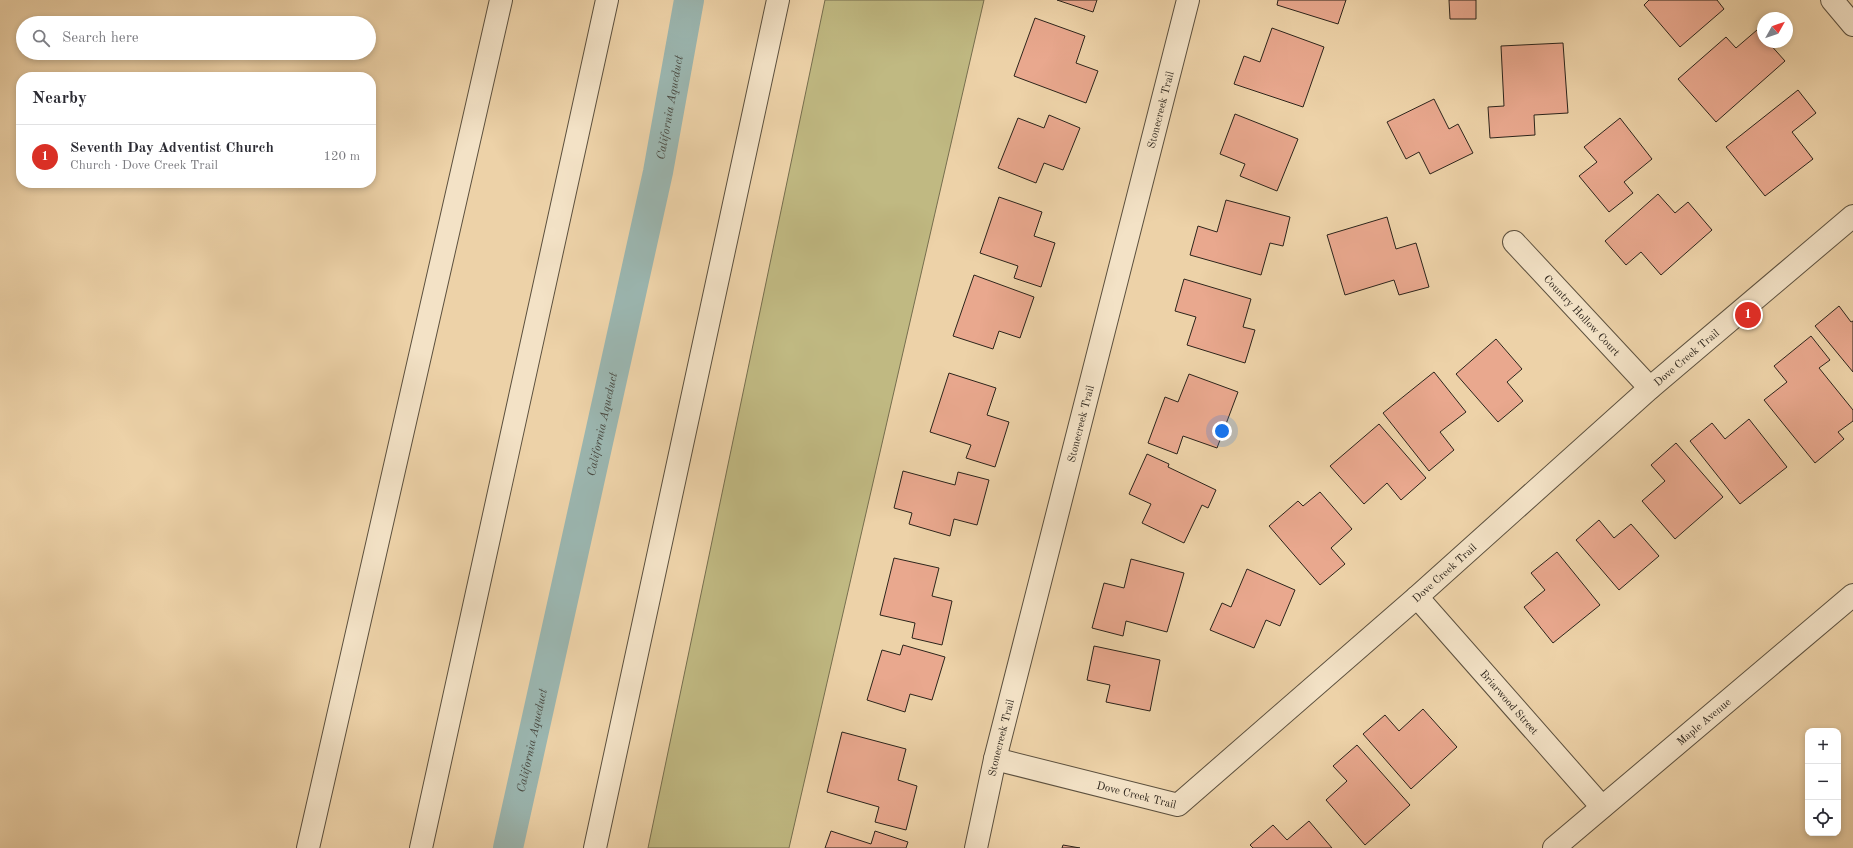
<!DOCTYPE html>
<html lang="en">
<head>
<meta charset="utf-8">
<style>
  :root { --surface:#fff; --page:#f2f2f3; --text:#2b2b33; --muted:#7c7c81; --line:#e1e1e2; --accent:#d93025 }
  body { margin:0; font-family:"Old Standard TT",serif; background:var(--page); color:var(--text) }
  .controls { position:absolute; right:12px; bottom:12px; display:grid; overflow:hidden; border-radius:8px; box-shadow:0 2px 6px #0003 }
  .controls button { width:36px; height:36px; display:grid; place-items:center; padding:0; border:0; border-bottom:1px solid var(--line); background:var(--surface); color:var(--text); font:20px sans-serif }
  .compass { position:absolute; left:1757px; top:12px; width:36px; height:36px; border-radius:50%; background:var(--surface); box-shadow:0 2px 6px #0003; rotate:50deg }
  .you { position:absolute; left:1222px; top:431px; width:14px; height:14px; margin:-10px; border:3px solid #fff; border-radius:50%; background:#1a73e8; box-shadow:0 0 0 6px #1a73e833 }
  .badge { display:grid; place-items:center; width:26px; height:26px; border-radius:50%; background:var(--accent); color:#fff; font-size:13px; font-weight:700 }
  .pin { position:absolute; translate:-50% -50%; border:2px solid #fff; box-shadow:0 1px 4px #0006 }
  .list { margin:0; padding:0; list-style:none }
  h2 { display:flex; justify-content:space-between; align-items:center; height:52px; margin:0; padding:0 16px; font-size:17px }
  h2 small { font-size:13px; font-weight:400; color:var(--muted) }
  .list li { display:grid; grid-template-columns:26px 1fr auto; gap:12px; align-items:center; box-sizing:border-box; height:64px; padding:0 16px; border-top:1px solid var(--line) }
  .list b { display:block; font-size:15px; white-space:nowrap }
  .list p { margin:0; font-size:13px; white-space:nowrap; color:var(--muted) }
  .list em { font-size:13px; font-style:normal; color:var(--muted) }
  .icon { flex:none; width:22px; height:22px; fill:none; stroke:currentColor; stroke-width:2; stroke-linecap:round; stroke-linejoin:round }
  .map { position:relative; flex:none; width:1853px; height:848px; overflow:hidden }
  .search { position:absolute; background:var(--surface); box-shadow:0 2px 6px #0003; left:16px; top:16px; width:360px; height:44px; display:flex; align-items:center; gap:10px; box-sizing:border-box; padding:0 14px; border-radius:22px; color:var(--muted); font-size:15px }
  .panel { position:absolute; background:var(--surface); box-shadow:0 2px 6px #0003; left:16px; top:72px; width:360px; height:116px; border-radius:16px }
  .map>svg:first-child { display:block }
  .green { fill:#c0b982; stroke:#766e4e }
  .lines { fill:none; stroke-linecap:round; stroke-linejoin:round }
  .canal { stroke:#9bb6b0; stroke-width:30 }
  .building { fill:#e9a88e; stroke:#2c241b }
  .minor-casing { stroke:#5c503e; stroke-width:24 }
  .minor { stroke:#f3e2c6; stroke-width:22 }
  .labels { text-anchor:middle; stroke-width:3; stroke-linejoin:round; paint-order:stroke }
  .street-label { font-size:11px; fill:#2c241b; stroke:#f3e2c6 }
  .water-label { font-size:12px; font-style:italic; fill:#484840; stroke:#f3e2c6 }
</style>
</head>
<body>
<div class="map">
<svg width="1853" height="848" viewBox="0 0 1853 848">
  <rect width="100%" height="100%" fill="#edd2a8"/>
  <filter id="stains"><feTurbulence type="fractalNoise" baseFrequency=".005" numOctaves="4"/><feColorMatrix values="0 0 0 0 .2 0 0 0 0 .09 0 0 0 0 .02 0 0 0 .5 -.17"/></filter>
  <radialGradient id="worn" r=".72"><stop offset=".6" stop-color="#630" stop-opacity="0"/><stop offset="1" stop-color="#630" stop-opacity=".3"/></radialGradient>
  <polygon class="green" points="825,0 984,0 789,848 648,848"/>
  <g class="lines">
    <path class="canal" id="s1" d="M508 848 658 172 689 0"/>
  </g>
  <g class="building">
    <polygon points="1057,0 1097,0 1093,12"/>
    <polygon points="1278,0 1346,0 1338,24 1277,5"/>
    <polygon points="1449,0 1476,0 1476,19 1450,19"/>
    <polygon points="1649,0 1717,0 1724,9 1680,47 1644,5"/>
    <polygon points="1035,18 1085,36 1076,63 1098,71 1086,103 1014,76"/>
    <polygon points="1272,28 1324,47 1303,107 1234,84 1244,56 1260,62"/>
    <polygon points="1757,30 1763,37 1763,42 1768,42 1785,61 1716,122 1678,79 1726,37 1736,48"/>
    <polygon points="1563,43 1568,113 1534,115 1535,135 1490,138 1488,107 1504,106 1501,46"/>
    <polygon points="1798,90 1816,113 1792,132 1813,159 1765,196 1726,147"/>
    <polygon points="1434,99 1449,129 1458,124 1473,153 1430,174 1419,152 1406,159 1387,122"/>
    <polygon points="1235,114 1298,139 1277,191 1240,176 1245,164 1220,154"/>
    <polygon points="1049,115 1080,128 1063,170 1044,163 1036,183 998,168 1018,118 1044,128"/>
    <polygon points="1620,118 1652,159 1624,182 1633,193 1609,212 1579,176 1597,162 1584,147"/>
    <polygon points="1658,194 1675,213 1688,202 1712,230 1661,275 1641,252 1626,265 1605,241"/>
    <polygon points="999,197 1042,212 1034,236 1055,243 1041,287 1014,278 1018,266 980,253"/>
    <polygon points="1226,200 1290,217 1283,246 1270,243 1261,275 1190,255 1198,226 1217,232"/>
    <polygon points="1387,217 1396,249 1416,243 1429,287 1399,295 1394,280 1345,295 1327,235"/>
    <polygon points="974,275 1034,297 1020,338 999,331 993,349 953,336"/>
    <polygon points="1184,279 1251,299 1243,327 1255,330 1245,363 1187,345 1196,317 1175,311"/>
    <polygon points="1839,306 1851,322 1853,321 1853,372 1815,326"/>
    <polygon points="1811,336 1830,360 1819,368 1853,410 1853,421 1838,432 1844,439 1815,463 1764,400 1787,382 1774,366"/>
    <polygon points="1496,339 1522,369 1507,382 1523,401 1498,422 1456,374"/>
    <polygon points="1434,372 1466,412 1440,432 1454,450 1429,471 1383,413"/>
    <polygon points="949,373 996,388 987,415 1009,422 995,467 966,458 971,445 930,432"/>
    <polygon points="1189,374 1238,392 1217,448 1183,436 1177,454 1148,443 1165,397 1178,402"/>
    <polygon points="1749,419 1787,467 1740,504 1690,441 1712,423 1725,439"/>
    <polygon points="1379,424 1426,478 1401,500 1387,483 1364,504 1330,466"/>
    <polygon points="1676,443 1723,497 1675,539 1642,501 1665,481 1651,465"/>
    <polygon points="1147,454 1169,464 1168,467 1216,490 1208,508 1202,505 1184,543 1142,523 1151,504 1129,494"/>
    <polygon points="903,471 955,485 958,472 989,480 977,525 954,519 950,536 909,524 912,513 894,508"/>
    <polygon points="1320,492 1352,529 1331,548 1345,564 1320,585 1269,526 1298,501 1303,506"/>
    <polygon points="1599,520 1614,538 1631,524 1659,556 1619,590 1576,540"/>
    <polygon points="1557,552 1600,605 1553,643 1524,607 1545,590 1531,573"/>
    <polygon points="894,558 939,568 932,596 952,601 942,645 912,638 915,623 880,615"/>
    <polygon points="1131,559 1184,573 1167,632 1126,621 1123,636 1092,628 1104,583 1124,588"/>
    <polygon points="1247,569 1295,590 1280,626 1266,620 1254,648 1210,630 1222,603 1231,607"/>
    <polygon points="903,645 945,657 932,700 910,694 905,712 867,700 882,650 900,655"/>
    <polygon points="1094,646 1160,660 1150,711 1106,702 1110,685 1087,680"/>
    <polygon points="1423,709 1457,747 1411,789 1363,734 1385,715 1399,731"/>
    <polygon points="842,732 906,749 898,780 917,786 906,830 875,822 879,807 827,792"/>
    <polygon points="1357,745 1410,805 1365,845 1326,800 1347,781 1333,766"/>
    <polygon points="1309,821 1332,848 1253,848 1250,845 1273,825 1287,840"/>
    <polygon points="831,831 871,844 875,831 908,842 906,848 825,848"/>
    <polygon points="1063,845 1080,848 1062,848"/>
  </g>
  <g class="lines">
    <g class="minor-casing">
      <g id="minor">
        <polyline points="1832,0 1853,25"/>
        <path id="s2" d="M1514 242 1650 388"/>
        <path id="s3" d="M1417 597 1602 807"/>
        <path id="s4" d="M995 759 1178 805 1417 597 1650 388 1853 216"/>
        <polyline points="308,848 501,0"/>
        <polyline points="421,848 607,0"/>
        <polyline points="595,848 778,0"/>
        <path id="s5" d="M976 848 995 759 1188 0"/>
        <path id="s6" d="M1554 848 1853 595"/>
      </g>
    </g>
    <use href="#minor" class="minor"/>
  </g>
  <g class="labels">
    <g class="street-label">
      <text dy="4" stroke="none"><textPath href="#s5" startOffset="761">Stonecreek Trail</textPath></text>
      <text dy="4" stroke="none"><textPath href="#s2" startOffset="100">Country Hollow Court</textPath></text>
      <text dy="4" stroke="none"><textPath href="#s4" startOffset="866">Dove Creek Trail</textPath></text>
      <text dy="4" stroke="none"><textPath href="#s5" startOffset="437">Stonecreek Trail</textPath></text>
      <text dy="4" stroke="none"><textPath href="#s4" startOffset="542">Dove Creek Trail</textPath></text>
      <text dy="4" stroke="none"><textPath href="#s3" startOffset="140">Briarwood Street</textPath></text>
      <text dy="4" stroke="none"><textPath href="#s6" startOffset="196">Maple Avenue</textPath></text>
      <text dy="4" stroke="none"><textPath href="#s5" startOffset="113">Stonecreek Trail</textPath></text>
      <text dy="4" stroke="none"><textPath href="#s4" startOffset="146">Dove Creek Trail</textPath></text>
    </g>
    <g class="water-label">
      <text dy="4" stroke="none"><textPath href="#s1" startOffset="758">California Aqueduct</textPath></text>
      <text dy="4" stroke="none"><textPath href="#s1" startOffset="434">California Aqueduct</textPath></text>
      <text dy="4" stroke="none"><textPath href="#s1" startOffset="110">California Aqueduct</textPath></text>
    </g>
  </g>
  <rect width="100%" height="100%" filter="url(#stains)"/>
  <rect width="100%" height="100%" fill="url(#worn)"/>
</svg>
<div class="controls">
<button>+</button>
<button>−</button>
<button><svg class="icon" aria-label="locate" viewBox="0 0 24 24"><circle cx="12" cy="12" r="6"/><path d="M12 2v4M12 18v4M2 12h4M18 12h4"/></svg></button>
</div>
<svg class="compass" viewBox="-18 -18 36 36"><path d="M0-13l5 13h-10z" fill="#e53935"/><path d="M0 13l5-13h-10z" fill="#7c7c81"/></svg>
<div class="you"></div>
<div class="pin badge" style="left:1748px;top:315px">1</div>
<div class="search"><svg class="icon" aria-label="search" viewBox="0 0 24 24"><circle cx="10" cy="10" r="6"/><path d="M15 15l6 6"/></svg>Search here</div>
<section class="panel">
<h2>Nearby<small></small></h2>
<ul class="list">
<li><span class="badge">1</span><div><b>Seventh Day Adventist Church</b><p>Church · Dove Creek Trail</p></div><em>120 m</em></li>
</ul>
</section>
</div>
</body>
</html>
